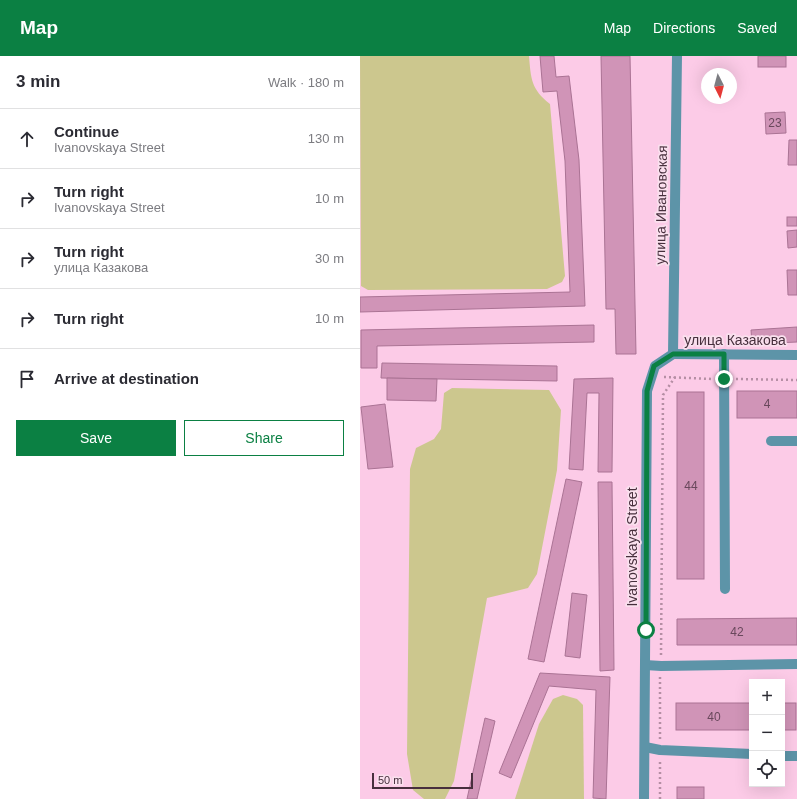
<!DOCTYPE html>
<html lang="en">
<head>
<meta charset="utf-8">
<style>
  :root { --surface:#fff; --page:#f7f7f7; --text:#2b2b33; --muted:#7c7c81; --line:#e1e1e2; --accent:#0b8043 }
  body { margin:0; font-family:Helvetica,sans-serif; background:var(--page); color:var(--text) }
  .controls { position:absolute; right:12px; bottom:12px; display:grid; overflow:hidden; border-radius:0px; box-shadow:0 4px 16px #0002 }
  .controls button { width:36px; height:36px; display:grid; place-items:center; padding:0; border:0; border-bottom:1px solid var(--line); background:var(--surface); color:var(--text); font:20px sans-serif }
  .compass { position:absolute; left:341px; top:12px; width:36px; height:36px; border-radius:50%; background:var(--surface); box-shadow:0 4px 16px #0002; rotate:174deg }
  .scale { position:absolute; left:12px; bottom:10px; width:101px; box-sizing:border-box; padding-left:4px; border:2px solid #472f3d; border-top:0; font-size:11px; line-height:14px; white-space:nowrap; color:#472f3d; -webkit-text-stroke:3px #fae0ee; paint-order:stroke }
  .stop { position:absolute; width:12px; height:12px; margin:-9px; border:3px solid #0b8043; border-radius:50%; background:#fff }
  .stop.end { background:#0b8043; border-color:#fff; box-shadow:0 1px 4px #0008 }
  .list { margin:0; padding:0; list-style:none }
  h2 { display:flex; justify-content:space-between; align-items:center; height:52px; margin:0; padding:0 16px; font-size:17px }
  h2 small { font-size:13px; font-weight:400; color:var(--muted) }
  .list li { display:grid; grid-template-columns:26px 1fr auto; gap:12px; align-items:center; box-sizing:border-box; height:60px; padding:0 16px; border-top:1px solid var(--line) }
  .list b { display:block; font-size:15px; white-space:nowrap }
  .list p { margin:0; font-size:13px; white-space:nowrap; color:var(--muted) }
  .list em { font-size:13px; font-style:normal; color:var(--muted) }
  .actions { display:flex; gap:8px; padding:12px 16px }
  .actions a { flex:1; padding:9px 0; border:1px solid var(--accent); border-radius:0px; text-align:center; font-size:14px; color:var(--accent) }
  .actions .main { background:var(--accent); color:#fff }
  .icon { flex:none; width:22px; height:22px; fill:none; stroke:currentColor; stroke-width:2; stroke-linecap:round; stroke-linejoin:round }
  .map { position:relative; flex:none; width:437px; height:743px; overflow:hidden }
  header { display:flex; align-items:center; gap:24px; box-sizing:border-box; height:56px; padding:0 20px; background:var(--accent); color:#fff }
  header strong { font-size:19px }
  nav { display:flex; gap:22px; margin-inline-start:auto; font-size:14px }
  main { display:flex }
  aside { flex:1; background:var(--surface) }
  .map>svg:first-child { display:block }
  .green { fill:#ccc78e }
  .building { fill:#d094b7; stroke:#aa7394 }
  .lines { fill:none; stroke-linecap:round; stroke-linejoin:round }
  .path { stroke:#b58ea4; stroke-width:2.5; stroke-dasharray:2 3; stroke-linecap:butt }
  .minor { stroke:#5d94a8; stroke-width:10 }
  .route { stroke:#0b8043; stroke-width:5 }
  .labels { text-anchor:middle; stroke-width:3.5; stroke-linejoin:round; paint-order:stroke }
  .number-label { font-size:12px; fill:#69485c }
  .street-label { font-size:14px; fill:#472f3d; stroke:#fae0ee }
</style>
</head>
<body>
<header>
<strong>Map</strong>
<nav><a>Map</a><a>Directions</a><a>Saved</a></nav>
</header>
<main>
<aside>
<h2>3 min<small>Walk · 180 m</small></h2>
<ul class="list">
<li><svg class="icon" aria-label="ahead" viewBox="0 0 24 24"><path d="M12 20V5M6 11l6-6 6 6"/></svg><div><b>Continue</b><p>Ivanovskaya Street</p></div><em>130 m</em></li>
<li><svg class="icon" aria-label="right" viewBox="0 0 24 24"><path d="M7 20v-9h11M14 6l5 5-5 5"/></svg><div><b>Turn right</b><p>Ivanovskaya Street</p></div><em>10 m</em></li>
<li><svg class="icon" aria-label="right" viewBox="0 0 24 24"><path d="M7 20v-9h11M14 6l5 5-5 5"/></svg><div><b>Turn right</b><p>улица Казакова</p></div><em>30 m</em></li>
<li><svg class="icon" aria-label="right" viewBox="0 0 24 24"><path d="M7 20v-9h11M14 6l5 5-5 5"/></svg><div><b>Turn right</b></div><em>10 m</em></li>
<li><svg class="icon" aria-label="arrive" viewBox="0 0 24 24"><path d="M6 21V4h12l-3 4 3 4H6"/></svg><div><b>Arrive at destination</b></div></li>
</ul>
<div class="actions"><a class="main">Save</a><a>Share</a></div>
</aside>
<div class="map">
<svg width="437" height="743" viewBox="0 0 437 743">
  <rect width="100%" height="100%" fill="#fccbe7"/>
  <g class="green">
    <path d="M0 0H169C171 23 171 33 190 48L205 220 202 226 187 233 8 234 1 230Z"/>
    <polygon points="92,332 189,334 201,354 197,414 177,518 168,532 127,542 94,725 85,743 64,743 53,734 47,698 50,413 56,392 74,383 81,373 84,337"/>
    <polygon points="203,639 217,643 223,649 224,743 155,743 179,668 193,643"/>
  </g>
  <g class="building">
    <polygon points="180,0 194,0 196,21 209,20 219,104 225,250 0,256 0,241 210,236 205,105 197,35 183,36"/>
    <polygon points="241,0 270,0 276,298 256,298 255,253 246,253"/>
    <rect x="398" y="0" width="28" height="11"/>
    <polygon points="425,56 426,77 406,78 405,57"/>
    <polygon points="429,84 437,84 437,109 428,109"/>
    <rect x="427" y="161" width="10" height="9"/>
    <polygon points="437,174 437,191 428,192 427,175"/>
    <polygon points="427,214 437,214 437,239 428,239"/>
    <polygon points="234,269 234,286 17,290 17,312 1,312 1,274"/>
    <polygon points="437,271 437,286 392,288 391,274"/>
    <polygon points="22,307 197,310 197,325 21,322"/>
    <polygon points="27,322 77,323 76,345 27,344"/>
    <polygon points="253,322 252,416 238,416 239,337 227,337 223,414 209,413 214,323"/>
    <rect x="377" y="335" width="60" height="27"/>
    <rect x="317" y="336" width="27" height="187"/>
    <polygon points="25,348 33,411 8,413 1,351"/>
    <polygon points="206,423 222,426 184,606 168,603"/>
    <polygon points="238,426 252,426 254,614 240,615"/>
    <polygon points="212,537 227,539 220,602 205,600"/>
    <polygon points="437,562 437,589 317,589 317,563"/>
    <polygon points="180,617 250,621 246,743 233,742 236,634 189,630 151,722 139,717"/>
    <rect x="316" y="647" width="76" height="27"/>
    <rect x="422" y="647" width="14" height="27"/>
    <polygon points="125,662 135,665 117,743 107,743"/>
    <rect x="317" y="731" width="27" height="12"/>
  </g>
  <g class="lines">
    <g class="path">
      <polyline points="304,321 353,323"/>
      <polyline points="376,323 437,324"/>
      <polyline points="301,599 303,339 315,321"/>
      <polyline points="300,683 300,620"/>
      <polyline points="300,743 300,704"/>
    </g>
    <g class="minor">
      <polyline points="313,298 317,0"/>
      <polyline points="313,298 437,299"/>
      <polyline points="364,298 365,533"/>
      <polyline points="411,385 437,385"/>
      <polyline points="285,609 301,610 437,608"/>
      <polyline points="285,691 300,694 392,698"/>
      <polyline points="422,700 437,700"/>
      <polyline points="284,743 287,335 295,310 313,298"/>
    </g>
  </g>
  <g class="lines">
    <polyline class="route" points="286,574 287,335 294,310 313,298 364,298 364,323"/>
  </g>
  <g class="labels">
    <g class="number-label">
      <text x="415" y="71">23</text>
      <text x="407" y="352">4</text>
      <text x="331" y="434">44</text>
      <text x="377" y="580">42</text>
      <text x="354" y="665">40</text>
    </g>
    <g class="street-label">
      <text transform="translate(301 149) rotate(-89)" y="5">улица Ивановская</text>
      <text x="375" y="289">улица Казакова</text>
      <text transform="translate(272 491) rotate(-90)" y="5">Ivanovskaya Street</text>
    </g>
  </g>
</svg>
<div class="controls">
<button>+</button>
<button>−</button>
<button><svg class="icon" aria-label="locate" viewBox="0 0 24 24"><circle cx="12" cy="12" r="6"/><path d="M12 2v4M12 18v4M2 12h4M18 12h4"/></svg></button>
</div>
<svg class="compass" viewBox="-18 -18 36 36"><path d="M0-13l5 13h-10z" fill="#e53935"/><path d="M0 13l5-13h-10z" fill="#7c7c81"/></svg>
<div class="scale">50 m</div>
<div class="stop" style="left:286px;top:574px"></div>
<div class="stop end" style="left:364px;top:323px"></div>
</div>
</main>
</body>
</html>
